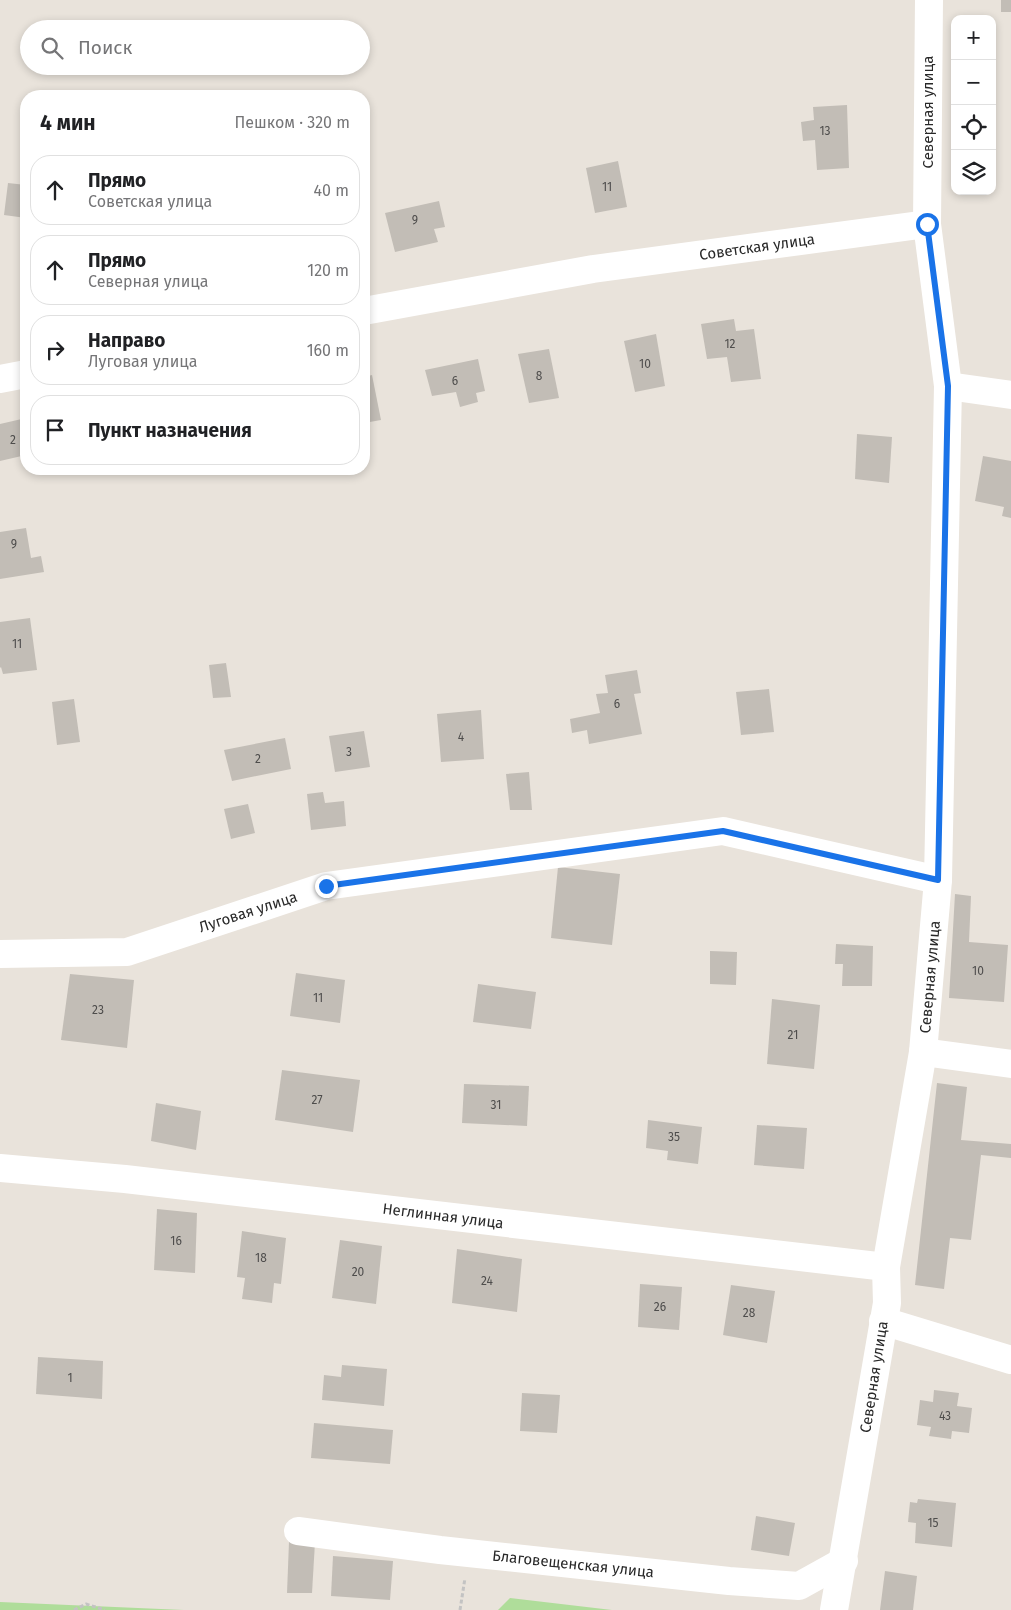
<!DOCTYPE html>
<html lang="ru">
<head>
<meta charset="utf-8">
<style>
  :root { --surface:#fff; --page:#f2f2f2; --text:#202124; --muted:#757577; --line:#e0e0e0 }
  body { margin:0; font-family:"Fira Sans",sans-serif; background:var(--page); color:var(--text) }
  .controls { position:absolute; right:15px; top:15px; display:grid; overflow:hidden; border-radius:10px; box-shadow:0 2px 8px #0003 }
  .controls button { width:45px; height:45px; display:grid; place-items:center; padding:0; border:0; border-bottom:1px solid var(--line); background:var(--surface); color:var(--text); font:25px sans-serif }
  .stop { position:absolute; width:15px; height:15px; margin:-11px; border:4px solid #1a73e8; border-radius:50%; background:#fff }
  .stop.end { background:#1a73e8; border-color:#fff; box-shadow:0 1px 5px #0008 }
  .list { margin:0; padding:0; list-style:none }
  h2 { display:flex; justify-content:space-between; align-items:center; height:65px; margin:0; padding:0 20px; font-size:21px }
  h2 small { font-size:16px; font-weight:400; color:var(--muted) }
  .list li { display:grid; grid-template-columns:32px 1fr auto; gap:15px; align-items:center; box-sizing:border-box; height:70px; margin:0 10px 10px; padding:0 10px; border:1px solid var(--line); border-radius:20px }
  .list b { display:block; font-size:19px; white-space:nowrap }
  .list p { margin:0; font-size:16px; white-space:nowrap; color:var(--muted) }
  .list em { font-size:16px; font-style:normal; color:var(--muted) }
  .icon { flex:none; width:28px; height:28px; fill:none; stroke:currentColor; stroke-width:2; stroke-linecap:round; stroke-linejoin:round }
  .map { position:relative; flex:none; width:1011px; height:1610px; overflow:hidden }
  .search { position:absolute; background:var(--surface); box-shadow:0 2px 8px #0003; left:20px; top:20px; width:350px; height:55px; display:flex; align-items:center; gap:12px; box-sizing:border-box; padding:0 18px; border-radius:28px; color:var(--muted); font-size:19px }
  .panel { position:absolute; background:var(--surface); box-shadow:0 2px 8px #0003; left:20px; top:90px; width:350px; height:385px; border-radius:20px }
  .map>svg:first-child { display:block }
  .green { fill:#afdd9a }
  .building { fill:#c2bdb6 }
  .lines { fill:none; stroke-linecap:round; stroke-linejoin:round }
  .path { stroke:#c3c3c3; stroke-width:3; stroke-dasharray:4 2.5; stroke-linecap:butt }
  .minor { stroke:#fff; stroke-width:28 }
  .route { stroke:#1a73e8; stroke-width:6 }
  .labels { text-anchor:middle; stroke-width:5; stroke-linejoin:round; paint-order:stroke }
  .number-label { font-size:12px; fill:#4e4d4c }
  .street-label { font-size:15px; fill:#282828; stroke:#fff }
</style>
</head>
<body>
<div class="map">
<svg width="1011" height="1610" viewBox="0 0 1011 1610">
  <rect width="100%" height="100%" fill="#e9e3db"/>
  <g class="green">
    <polygon points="510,1598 612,1610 498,1610"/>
    <polygon points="0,1602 184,1610 0,1610"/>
  </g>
  <g class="building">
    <rect x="1001" y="0" width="10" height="12"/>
    <polygon points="847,105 849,168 817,170 815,140 803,141 801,122 814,120 813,107"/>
    <polygon points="618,161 627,207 595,213 586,168"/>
    <polygon points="8,183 26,185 26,218 4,215"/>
    <polygon points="439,201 445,227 434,229 438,242 395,252 385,213"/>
    <polygon points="734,319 736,331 754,329 761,379 731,382 727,357 707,359 701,324"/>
    <polygon points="656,334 665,386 635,392 624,341"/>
    <polygon points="549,349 559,398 529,403 518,354"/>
    <polygon points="478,359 485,391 476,393 478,402 460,407 456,392 432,396 425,370"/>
    <polygon points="372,375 381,420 364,423 364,377"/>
    <polygon points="26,418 26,455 0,461 0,424"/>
    <polygon points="857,434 892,437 889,483 855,479"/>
    <polygon points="983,456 1011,461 1011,518 1002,516 1004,507 975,501"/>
    <polygon points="26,528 31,558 41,556 44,572 0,579 0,532"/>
    <polygon points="30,618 37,670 3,674 1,667 0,668 0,622"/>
    <polygon points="226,663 231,697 213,698 209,665"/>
    <polygon points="637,670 641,693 634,694 642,734 589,744 587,730 572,733 570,719 600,713 596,694 608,693 605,675"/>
    <polygon points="769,689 774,732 741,735 736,692"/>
    <polygon points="74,699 80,742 57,745 52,702"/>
    <polygon points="481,710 484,759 441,762 437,714"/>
    <polygon points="364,731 370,767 335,772 329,736"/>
    <polygon points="285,738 291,769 232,781 224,750"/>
    <polygon points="529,772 532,810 510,810 506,774"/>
    <polygon points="323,792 325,803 344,801 346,826 311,830 307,794"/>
    <polygon points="248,804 255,833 231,839 224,809"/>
    <polygon points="558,867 620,874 612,945 551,938"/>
    <polygon points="955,894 971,896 969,942 1008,945 1004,1002 949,998"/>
    <polygon points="836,944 873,946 872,986 842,986 843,964 835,964"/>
    <polygon points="710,951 737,952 736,985 710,984"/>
    <polygon points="296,973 345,980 340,1023 290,1016"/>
    <polygon points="70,974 134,980 127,1048 61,1040"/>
    <polygon points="478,984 536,992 531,1029 473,1022"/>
    <polygon points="772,999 820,1005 814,1069 767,1064"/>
    <polygon points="282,1070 360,1080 353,1132 275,1120"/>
    <polygon points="937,1083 967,1087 961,1140 1011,1144 1011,1158 981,1155 971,1240 950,1238 944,1289 915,1285"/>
    <polygon points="464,1084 529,1086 527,1126 462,1123"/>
    <polygon points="156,1103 201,1111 196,1150 151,1141"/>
    <polygon points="648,1120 702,1127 698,1164 667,1160 668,1151 646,1148"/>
    <polygon points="757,1125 807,1128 804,1169 754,1165"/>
    <polygon points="157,1209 197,1213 195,1273 154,1270"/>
    <polygon points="242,1231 286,1238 281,1284 274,1283 272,1303 242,1299 245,1278 237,1277"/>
    <polygon points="340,1240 382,1246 376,1304 332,1298"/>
    <polygon points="457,1249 522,1259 517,1312 452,1303"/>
    <polygon points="640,1284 682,1287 679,1330 638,1327"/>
    <polygon points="731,1285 775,1291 767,1343 723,1335"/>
    <polygon points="38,1357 103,1361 102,1399 36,1394"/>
    <polygon points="342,1365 387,1369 384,1406 322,1400 324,1375 341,1377"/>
    <polygon points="934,1390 959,1393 957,1406 972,1408 969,1433 952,1431 951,1439 929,1436 931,1427 917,1425 920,1400 933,1402"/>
    <polygon points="522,1393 560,1395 557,1433 520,1431"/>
    <polygon points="314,1423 393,1430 390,1464 311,1458"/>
    <polygon points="918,1499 956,1503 952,1547 915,1543 916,1523 908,1522 910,1502 917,1503"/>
    <polygon points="756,1516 795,1523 789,1556 751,1550"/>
    <polygon points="289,1542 315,1542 312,1593 287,1593"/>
    <polygon points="333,1556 393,1561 390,1600 331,1596"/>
    <polygon points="885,1571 917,1576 913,1610 880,1610"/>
  </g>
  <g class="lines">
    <g class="path">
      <polyline points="74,1610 86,1604 105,1610"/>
      <polyline points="460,1610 465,1578"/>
    </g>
    <g class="minor">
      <polyline points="927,224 929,0"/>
      <polyline points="364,311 593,269 927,224 948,386 1011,395"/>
      <polyline points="0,379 26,374"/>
      <polyline points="0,954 127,952 326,886 723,831 938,880"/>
      <polyline points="923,1052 1011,1064"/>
      <polyline points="0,1168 125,1179 886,1267"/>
      <polyline points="883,1321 1011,1360"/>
      <polyline points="298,1531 440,1550 729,1581 799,1586 844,1561"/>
      <polyline points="834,1610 887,1303 886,1267 923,1052 938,880 948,386"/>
    </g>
  </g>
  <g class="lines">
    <polyline class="route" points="326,886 723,831 938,880 948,386 927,224"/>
  </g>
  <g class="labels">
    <g class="number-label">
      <text x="825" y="135">13</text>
      <text x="607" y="191">11</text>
      <text x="415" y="224">9</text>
      <text x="730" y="348">12</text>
      <text x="645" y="368">10</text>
      <text x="539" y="380">8</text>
      <text x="455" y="385">6</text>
      <text x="13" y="444">2</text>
      <text x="14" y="548">9</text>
      <text x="17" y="648">11</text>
      <text x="617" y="708">6</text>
      <text x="461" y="741">4</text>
      <text x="349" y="756">3</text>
      <text x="258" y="763">2</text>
      <text x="978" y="975">10</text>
      <text x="318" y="1002">11</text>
      <text x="98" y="1014">23</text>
      <text x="793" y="1039">21</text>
      <text x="317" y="1104">27</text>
      <text x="496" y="1109">31</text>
      <text x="674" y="1141">35</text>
      <text x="176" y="1245">16</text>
      <text x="261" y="1262">18</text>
      <text x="358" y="1276">20</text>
      <text x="487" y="1285">24</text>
      <text x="660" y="1311">26</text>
      <text x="749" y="1317">28</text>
      <text x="70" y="1382">1</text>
      <text x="945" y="1420">43</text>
      <text x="933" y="1527">15</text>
    </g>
    <g class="street-label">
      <text transform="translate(928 112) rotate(-90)" y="5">Северная улица</text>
      <text transform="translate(757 247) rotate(-8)" y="5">Советская улица</text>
      <text transform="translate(248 912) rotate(-18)" y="5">Луговая улица</text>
      <text transform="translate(930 977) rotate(-85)" y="5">Северная улица</text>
      <text transform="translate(443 1216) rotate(7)" y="5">Неглинная улица</text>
      <text transform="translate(874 1377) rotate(-81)" y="5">Северная улица</text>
      <text transform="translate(573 1564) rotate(6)" y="5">Благовещенская улица</text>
    </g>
  </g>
</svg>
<div class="controls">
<button>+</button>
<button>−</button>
<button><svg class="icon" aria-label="locate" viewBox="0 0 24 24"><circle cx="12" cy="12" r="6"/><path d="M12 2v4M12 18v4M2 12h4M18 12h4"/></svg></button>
<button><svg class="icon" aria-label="layers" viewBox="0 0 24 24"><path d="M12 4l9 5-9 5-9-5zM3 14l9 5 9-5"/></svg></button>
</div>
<div class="stop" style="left:927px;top:224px"></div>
<div class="stop end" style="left:326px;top:886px"></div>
<div class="search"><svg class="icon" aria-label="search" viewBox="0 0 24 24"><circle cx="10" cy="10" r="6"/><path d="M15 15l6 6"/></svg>Поиск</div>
<section class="panel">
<h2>4 мин<small>Пешком · 320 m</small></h2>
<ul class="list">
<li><svg class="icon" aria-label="ahead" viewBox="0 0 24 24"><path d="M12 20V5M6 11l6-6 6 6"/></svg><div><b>Прямо</b><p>Советская улица</p></div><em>40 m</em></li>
<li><svg class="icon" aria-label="ahead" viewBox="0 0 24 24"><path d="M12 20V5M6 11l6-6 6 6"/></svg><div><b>Прямо</b><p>Северная улица</p></div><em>120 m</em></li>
<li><svg class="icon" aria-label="right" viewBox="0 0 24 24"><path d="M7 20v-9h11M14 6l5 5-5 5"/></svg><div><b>Направо</b><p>Луговая улица</p></div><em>160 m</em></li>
<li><svg class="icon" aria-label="arrive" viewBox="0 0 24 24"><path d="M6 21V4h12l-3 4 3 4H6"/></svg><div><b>Пункт назначения</b></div></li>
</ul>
</section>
</div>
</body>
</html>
